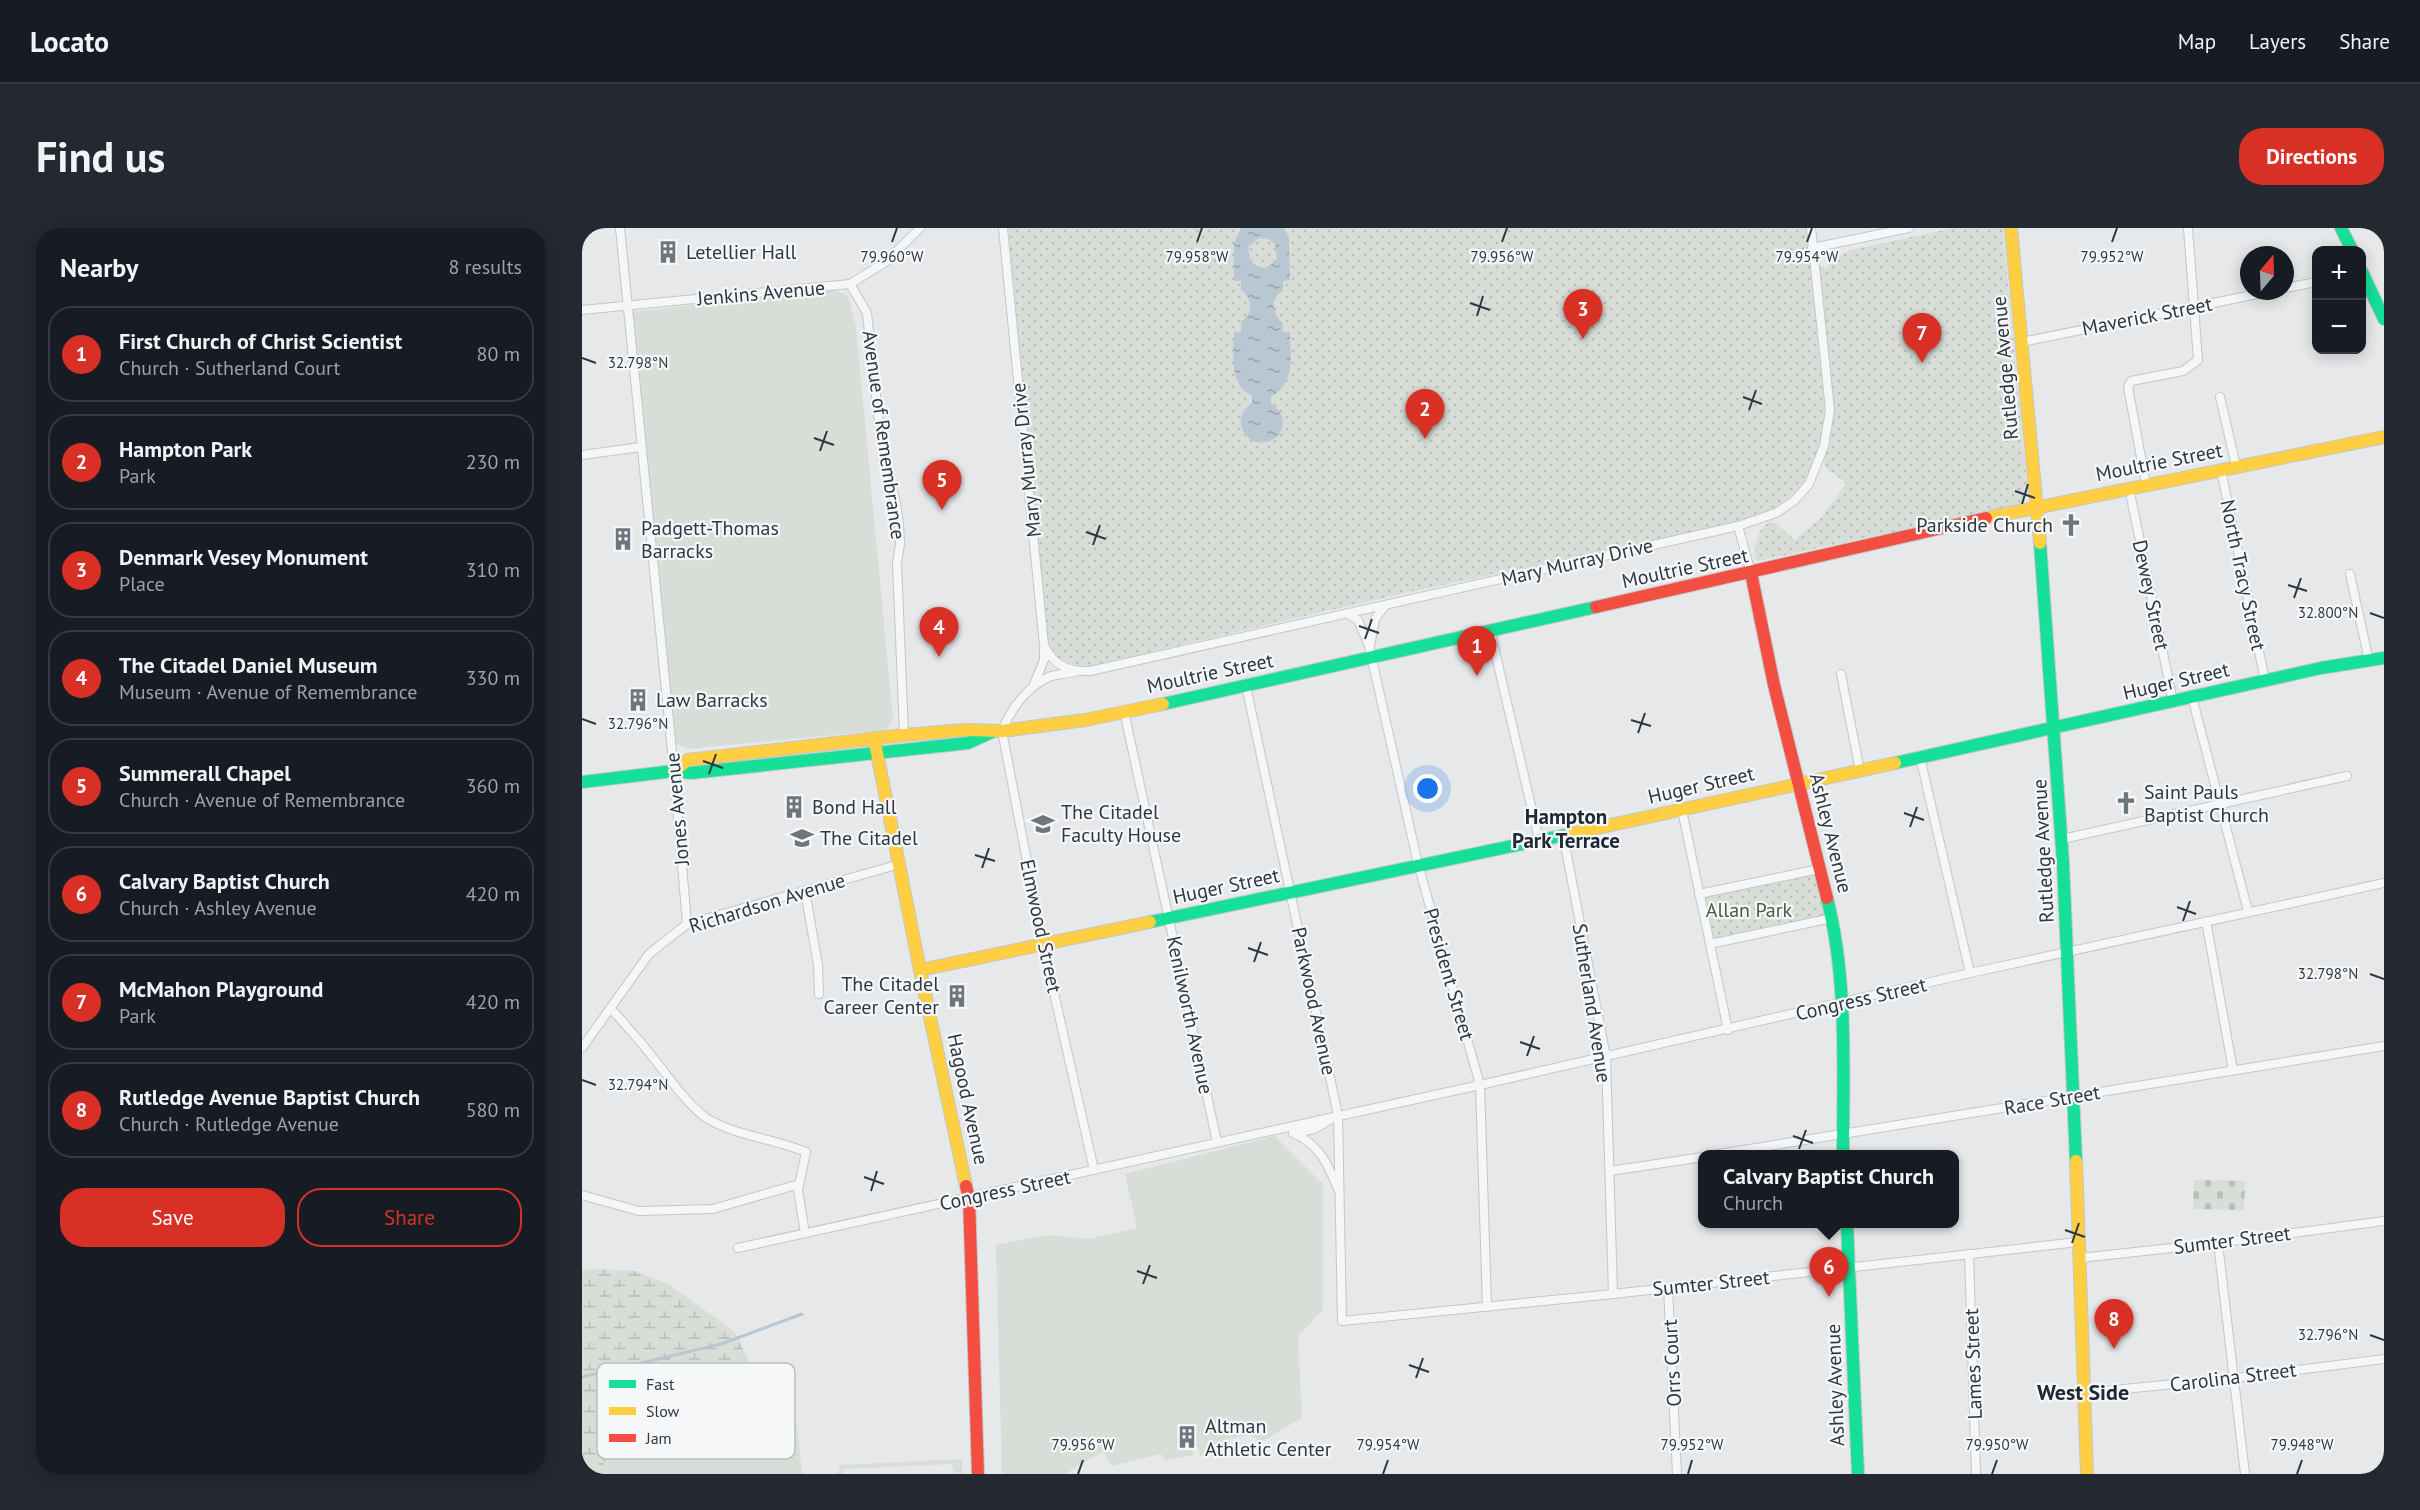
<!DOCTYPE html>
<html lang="en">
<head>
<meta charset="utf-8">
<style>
  :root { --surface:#171b24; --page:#242831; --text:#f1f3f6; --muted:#9ea1a6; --line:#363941; --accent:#d93025 }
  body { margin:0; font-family:"PT Sans",sans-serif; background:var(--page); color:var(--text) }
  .controls { position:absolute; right:18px; top:18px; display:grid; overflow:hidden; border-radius:12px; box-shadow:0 3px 15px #0003 }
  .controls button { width:54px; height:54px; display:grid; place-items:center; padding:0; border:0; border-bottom:2px solid var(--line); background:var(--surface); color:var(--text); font:30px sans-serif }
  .compass { position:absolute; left:1658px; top:18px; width:54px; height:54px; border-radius:50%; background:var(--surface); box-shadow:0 3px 15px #0003; rotate:19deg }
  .you { position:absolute; left:846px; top:561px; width:21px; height:21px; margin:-15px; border:4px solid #fff; border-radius:50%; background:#1a73e8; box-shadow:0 0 0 9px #1a73e833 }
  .badge { display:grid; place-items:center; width:39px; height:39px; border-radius:50%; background:var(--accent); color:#fff; font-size:20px; font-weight:700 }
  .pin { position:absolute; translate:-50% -50px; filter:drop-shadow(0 2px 3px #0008) }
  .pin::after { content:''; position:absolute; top:32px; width:21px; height:18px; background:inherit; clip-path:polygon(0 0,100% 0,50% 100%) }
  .popup { position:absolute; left:1116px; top:922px; width:261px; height:78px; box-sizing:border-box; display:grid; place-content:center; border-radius:12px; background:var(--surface); filter:drop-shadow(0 2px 4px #0005); font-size:20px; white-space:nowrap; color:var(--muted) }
  .popup b { font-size:22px; color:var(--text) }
  .popup::after { content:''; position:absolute; left:50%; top:100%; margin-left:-12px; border:12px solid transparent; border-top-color:var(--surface) }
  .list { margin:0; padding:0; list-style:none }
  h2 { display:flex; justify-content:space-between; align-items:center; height:78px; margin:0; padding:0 24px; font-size:26px }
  h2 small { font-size:20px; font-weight:400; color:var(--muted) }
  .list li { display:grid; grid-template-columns:39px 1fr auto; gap:18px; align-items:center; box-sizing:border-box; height:96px; margin:0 12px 12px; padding:0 12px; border:2px solid var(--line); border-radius:24px }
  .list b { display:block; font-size:22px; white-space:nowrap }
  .list p { margin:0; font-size:20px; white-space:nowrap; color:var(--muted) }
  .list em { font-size:20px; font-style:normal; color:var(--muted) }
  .actions { display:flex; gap:12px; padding:18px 24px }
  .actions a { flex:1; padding:14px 0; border:2px solid var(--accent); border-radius:24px; text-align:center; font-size:21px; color:var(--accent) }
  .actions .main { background:var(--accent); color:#fff }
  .map { position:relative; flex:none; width:1802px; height:1246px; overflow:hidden; border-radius:24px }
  header { display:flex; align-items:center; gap:36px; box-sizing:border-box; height:84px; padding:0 30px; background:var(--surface); border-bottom:2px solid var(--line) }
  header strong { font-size:28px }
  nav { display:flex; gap:33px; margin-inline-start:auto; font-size:21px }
  .intro { display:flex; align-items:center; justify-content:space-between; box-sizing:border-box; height:144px; padding:0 36px }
  h1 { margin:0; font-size:42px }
  .button { padding:15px 27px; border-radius:24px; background:var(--accent); color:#fff; font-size:21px; font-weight:700 }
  main { display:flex; gap:36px; padding:0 36px }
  aside { flex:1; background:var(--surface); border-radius:24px; box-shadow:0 3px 15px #0003 }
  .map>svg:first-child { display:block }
  .green { fill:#d8ddd7 }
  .wetland { fill:url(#wetland-marsh) }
  .cemetery { fill:url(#cemetery-stones) }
  .park { fill:url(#park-dots) }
  .water { fill:url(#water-ripples); fill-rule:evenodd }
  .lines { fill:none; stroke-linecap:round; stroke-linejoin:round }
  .stream { stroke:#b8c7d2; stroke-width:3 }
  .street-casing { stroke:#c4c6c8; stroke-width:10 }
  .fast-casing { stroke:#c4c6c8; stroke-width:14 }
  .slow-casing { stroke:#c4c6c8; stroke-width:14 }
  .jam-casing { stroke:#c4c6c8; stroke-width:14 }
  .street { stroke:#f5f6f7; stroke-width:8 }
  .fast { stroke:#16e098; stroke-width:12 }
  .slow { stroke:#ffcf43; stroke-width:12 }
  .jam { stroke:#f24e42; stroke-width:12 }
  .ticks { fill:none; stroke:#2e3842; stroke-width:2 }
  .labels { text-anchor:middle; stroke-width:4.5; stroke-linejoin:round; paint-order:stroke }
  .poi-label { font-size:20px; fill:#2e3842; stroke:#f5f7f8; text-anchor:start }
  .street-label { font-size:20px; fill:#2e3842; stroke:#f5f7f8 }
  .park-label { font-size:20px; fill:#465d3c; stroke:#f5f7f8 }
  .neighbourhood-label { font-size:21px; font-weight:bold; fill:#202933; stroke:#f5f7f8 }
  .quarter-label { font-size:22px; font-weight:bold; fill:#202933; stroke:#f5f7f8 }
  .key { fill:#f5f7f8; stroke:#b9bec1; stroke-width:1.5 }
  .key-label { font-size:16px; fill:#2e3842 }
  .ticks-label { font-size:15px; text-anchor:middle; fill:#2e3842; stroke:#f5f7f8; stroke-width:4.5; stroke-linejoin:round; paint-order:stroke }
</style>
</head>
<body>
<header>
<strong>Locato</strong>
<nav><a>Map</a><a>Layers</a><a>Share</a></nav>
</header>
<div class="intro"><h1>Find us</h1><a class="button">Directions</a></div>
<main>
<aside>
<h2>Nearby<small>8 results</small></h2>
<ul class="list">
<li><span class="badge">1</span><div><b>First Church of Christ Scientist</b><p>Church · Sutherland Court</p></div><em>80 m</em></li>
<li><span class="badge">2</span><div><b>Hampton Park</b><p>Park</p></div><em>230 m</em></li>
<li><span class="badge">3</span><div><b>Denmark Vesey Monument</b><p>Place</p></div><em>310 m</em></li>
<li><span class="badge">4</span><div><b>The Citadel Daniel Museum</b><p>Museum · Avenue of Remembrance</p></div><em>330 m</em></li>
<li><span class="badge">5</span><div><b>Summerall Chapel</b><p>Church · Avenue of Remembrance</p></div><em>360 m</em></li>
<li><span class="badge">6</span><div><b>Calvary Baptist Church</b><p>Church · Ashley Avenue</p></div><em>420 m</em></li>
<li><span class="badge">7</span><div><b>McMahon Playground</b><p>Park</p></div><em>420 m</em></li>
<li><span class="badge">8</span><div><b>Rutledge Avenue Baptist Church</b><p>Church · Rutledge Avenue</p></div><em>580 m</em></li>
</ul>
<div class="actions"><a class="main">Save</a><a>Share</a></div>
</aside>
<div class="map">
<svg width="1802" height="1246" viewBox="0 0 1802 1246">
  <defs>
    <pattern id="wetland-marsh" width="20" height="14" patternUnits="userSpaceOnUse" patternTransform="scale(1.5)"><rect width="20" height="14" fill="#d8ddd7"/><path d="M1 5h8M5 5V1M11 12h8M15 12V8" fill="none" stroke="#babeba"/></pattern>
    <pattern id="cemetery-stones" width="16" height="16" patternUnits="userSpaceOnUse" patternTransform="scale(1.5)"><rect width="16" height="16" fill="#d8ddd7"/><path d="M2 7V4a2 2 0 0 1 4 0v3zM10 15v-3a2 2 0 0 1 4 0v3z" fill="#babeba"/></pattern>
    <pattern id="park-dots" width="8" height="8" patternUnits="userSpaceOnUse" patternTransform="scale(1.5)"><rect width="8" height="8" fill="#d8ddd7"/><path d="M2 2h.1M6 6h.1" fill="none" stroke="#babeba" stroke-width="1.8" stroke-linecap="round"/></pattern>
    <pattern id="water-ripples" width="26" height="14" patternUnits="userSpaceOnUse" patternTransform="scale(1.5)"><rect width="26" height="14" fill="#b8c7d2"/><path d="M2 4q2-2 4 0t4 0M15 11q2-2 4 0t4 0" fill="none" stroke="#96a3ac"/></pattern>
  </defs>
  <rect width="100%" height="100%" fill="#e6e8ea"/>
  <g class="green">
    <polygon points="252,62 266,68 274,99 311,492 304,502 106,521 91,514 48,84"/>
    <polygon points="693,908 741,956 741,1081 716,1109 720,1190 678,1214 669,1207 646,1211 647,1222 618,1228 616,1219 611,1222 612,1227 584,1232 579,1226 529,1238 521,1223 483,1246 420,1246 414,1017 465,1007 507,1011 555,1000 543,946"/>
    <polygon points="147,1143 172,1163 191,1200 215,1198 220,1246 0,1246 41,1156"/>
    <polygon points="380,1231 380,1246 372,1244 369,1236 261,1241 261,1246 256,1246 258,1237"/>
  </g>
  <polygon class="wetland" points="14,1041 53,1043 86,1056 152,1103 171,1141 40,1154 39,1159 41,1156 78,1151 58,1168 49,1189 41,1193 17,1246 0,1246 0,1042"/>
  <polygon class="cemetery" points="1612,952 1663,953 1662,982 1611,981"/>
  <g class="park">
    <path d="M426 0H1224C1228 39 1232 79 1237 118 1239 139 1244 161 1244 182 1243 245 1213 277 1156 295L818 366 509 438C488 438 475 434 466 414Z"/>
    <path d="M1372 0H1421L1445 257 1443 274 1438 277 1176 333 1173 330C1173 315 1175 302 1187 294L1193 295 1213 312 1240 289 1264 256C1260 249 1247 246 1243 238 1241 234 1251 191 1251 181L1236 47 1238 39 1244 40 1250 32 1268 22Z"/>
    <polygon points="1235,645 1246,687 1131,712 1121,668"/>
  </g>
  <path class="water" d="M659 0H702L707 10 708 52 701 53V62C688 71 689 85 701 95V104H708C708 127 714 156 689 168V175C713 191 697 221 670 213 656 202 654 186 670 175V168C646 155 652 127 652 104H659V94C671 86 671 71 659 62V53H652V16ZM677 10 686 11 693 16 695 32 684 40C670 39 665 31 667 18Z"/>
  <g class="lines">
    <polyline class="stream" points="0,1149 139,1116 220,1086"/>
    <g class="street-casing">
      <g id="street">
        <polyline points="38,0 92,543 105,696"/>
        <path d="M421 0 462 417C471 437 486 444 508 443L1156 298 1194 285 1212 273 1227 256 1242 218 1248 182 1229 0"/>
        <polyline points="1230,20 1327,0"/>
        <polyline points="268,56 285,85 301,231 313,270 317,295 318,316 315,335 322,507"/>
        <polyline points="1703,60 1734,54"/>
        <polyline points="0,82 268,56 305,33 338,0"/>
        <polyline points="1440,114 1690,63"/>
        <polyline points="1638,169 1654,238"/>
        <polyline points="0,227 59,219"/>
        <polyline points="1639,242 1683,452"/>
        <polyline points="1564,256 1546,159 1549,153 1601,143 1616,132 1606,0"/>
        <polyline points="1547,260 1591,473"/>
        <polyline points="1156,298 1169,345"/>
        <polyline points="1768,346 1787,433"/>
        <polyline points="766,386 776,392 787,418 836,636 898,857 905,1079"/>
        <polyline points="908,402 957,612"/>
        <polyline points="788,418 793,391 802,379"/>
        <path d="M493 444C485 446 476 446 469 448 446 457 428 482 420 503L461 716 512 942"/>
        <polyline points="1259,446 1278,543"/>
        <polyline points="664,458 756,887 760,1093 1031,1066 1496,1014"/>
        <polyline points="451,459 462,432 462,421"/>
        <polyline points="1610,469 1666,683"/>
        <polyline points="542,483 635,914"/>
        <polyline points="1338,529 1388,745"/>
        <polyline points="1100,582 1146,802"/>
        <polyline points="981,607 1024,829 1031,1066"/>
        <polyline points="1480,611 1765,548"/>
        <polyline points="223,663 236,737 237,766"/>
        <polyline points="1117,666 1237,641"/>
        <polyline points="1624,693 1651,842"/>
        <polyline points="1128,716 1250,690"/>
        <path d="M29 781C47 800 64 820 80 841 93 858 106 876 123 889 149 907 194 911 224 924L216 962 223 1005"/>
        <polyline points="0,820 67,726 105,696 318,636"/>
        <path d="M711 905C737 916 746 936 756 961"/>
        <polyline points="713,905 732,901 748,892"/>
        <polyline points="1137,926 1802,818"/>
        <polyline points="1028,943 1121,929"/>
        <polyline points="0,967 57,983 131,981 217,956"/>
        <polyline points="1636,1015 1663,1246"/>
        <polyline points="156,1020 898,857 1388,745 1802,655"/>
        <polyline points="1387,1026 1394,1246"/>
        <polyline points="1498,1030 1636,1015 1802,993"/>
        <polyline points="1086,1060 1095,1246"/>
        <polyline points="1501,1165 1653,1150 1802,1131"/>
      </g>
    </g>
    <g class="fast-casing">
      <g id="fast">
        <polyline points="1759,0 1770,22"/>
        <polyline points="1780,44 1802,91"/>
        <polyline points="1458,315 1481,635 1494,933"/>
        <polyline points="581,476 1014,379"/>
        <polyline points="1313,535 1739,440 1802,430"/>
        <polyline points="0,554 92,543 109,545 386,515 410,504"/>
        <path d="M1245 670C1266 753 1261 840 1261 926"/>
        <polyline points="568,694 988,606"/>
        <polyline points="1265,996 1276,1246"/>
      </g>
    </g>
    <g class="slow-casing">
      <g id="slow">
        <polyline points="1429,0 1458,315"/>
        <polyline points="1404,290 1802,209"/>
        <polyline points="292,510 338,742 384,958"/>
        <polyline points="92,543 106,532 322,507 382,502 420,503 503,492 581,476"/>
        <polyline points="988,606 1313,535"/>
        <polyline points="338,742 568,694"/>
        <polyline points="1494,933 1505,1246"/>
      </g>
    </g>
    <g class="jam-casing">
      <g id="jam">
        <polyline points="1169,345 1192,457 1245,670"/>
        <polyline points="1014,379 1404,290"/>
        <polyline points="384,958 387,970 396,1246"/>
      </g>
    </g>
    <use href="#street" class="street"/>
    <use href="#fast" class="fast"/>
    <use href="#slow" class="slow"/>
    <use href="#jam" class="jam"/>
  </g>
  <path class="ticks" d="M310 14 315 0M615 14 620 0M920 14 925 0M1225 14 1230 0M1530 14 1535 0M888 75 908 82M895 88 901 68M0 130 14 135M1161 169 1180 176M1167 182 1174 162M232 210 252 217M238 223 245 203M1433 263 1453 270M1440 276 1446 256M504 304 524 311M511 317 518 297M1706 357 1725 363M1712 370 1719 350M1788 385 1802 390M777 398 797 405M783 411 790 391M0 491 14 496M1049 492 1069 498M1056 505 1063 485M121 533 141 540M127 546 134 526M1322 585 1342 592M1328 599 1335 579M393 627 413 633M400 640 407 620M1595 679 1614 686M1601 693 1608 673M666 720 686 727M672 734 679 714M1788 746 1802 751M938 814 958 821M945 828 952 808M0 852 14 857M1211 908 1231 915M1217 921 1224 902M282 949 302 956M289 963 295 943M1483 1002 1503 1009M1490 1015 1497 995M555 1043 575 1050M561 1056 568 1037M1788 1107 1802 1112M827 1137 847 1144M834 1150 841 1130M496 1246 501 1232M801 1246 806 1232M1106 1246 1110 1232M1410 1246 1415 1232M1715 1246 1720 1232"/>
  <defs>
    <g id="building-bare" transform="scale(1.8)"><path d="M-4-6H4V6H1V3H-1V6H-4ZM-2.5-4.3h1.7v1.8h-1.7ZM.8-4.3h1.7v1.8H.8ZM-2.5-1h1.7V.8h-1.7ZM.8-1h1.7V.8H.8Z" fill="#6e767d" stroke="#f5f7f8" stroke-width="2.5" paint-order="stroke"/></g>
    <g id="church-bare" transform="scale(1.8)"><path d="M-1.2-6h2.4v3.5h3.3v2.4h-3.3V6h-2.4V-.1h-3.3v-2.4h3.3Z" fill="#6e767d" stroke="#f5f7f8" stroke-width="2.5" paint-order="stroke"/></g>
    <g id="school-bare" transform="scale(1.8)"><path d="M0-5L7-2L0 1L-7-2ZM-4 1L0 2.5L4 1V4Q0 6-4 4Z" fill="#6e767d" stroke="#f5f7f8" stroke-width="2.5" paint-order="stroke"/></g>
    <g id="university-bare" transform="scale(1.8)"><path d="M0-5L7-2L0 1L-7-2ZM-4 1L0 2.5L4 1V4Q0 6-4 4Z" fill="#6e767d" stroke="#f5f7f8" stroke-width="2.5" paint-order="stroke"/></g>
  </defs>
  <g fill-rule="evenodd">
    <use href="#building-bare" x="86" y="24"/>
    <use href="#church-bare" x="1489" y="297"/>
    <use href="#building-bare" x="41" y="311"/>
    <use href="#building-bare" x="56" y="472"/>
    <use href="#church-bare" x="1544" y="575"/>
    <use href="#building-bare" x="212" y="579"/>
    <use href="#school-bare" x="461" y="596"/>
    <use href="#university-bare" x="220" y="610"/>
    <use href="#building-bare" x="375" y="768"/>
    <use href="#building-bare" x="605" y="1209"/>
  </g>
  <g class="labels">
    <g class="poi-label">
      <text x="104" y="31">Letellier Hall</text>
      <text x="1471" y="304" text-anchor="end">Parkside Church</text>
      <text x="59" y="307">Padgett-Thomas<tspan x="59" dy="23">Barracks</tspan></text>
      <text x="74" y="479">Law Barracks</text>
      <text x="1562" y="571">Saint Pauls<tspan x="1562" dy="23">Baptist Church</tspan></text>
      <text x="230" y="586">Bond Hall</text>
      <text x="479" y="591">The Citadel<tspan x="479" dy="23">Faculty House</tspan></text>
      <text x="238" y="617">The Citadel</text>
      <text x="357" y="763" text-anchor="end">The Citadel<tspan x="357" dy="23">Career Center</tspan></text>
      <text x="623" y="1205">Altman<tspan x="623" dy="23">Athletic Center</tspan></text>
    </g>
    <g class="street-label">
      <text transform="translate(179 65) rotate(-5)" y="7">Jenkins Avenue</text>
      <text transform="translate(1565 88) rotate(-11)" y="7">Maverick Street</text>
      <text transform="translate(1423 140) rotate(-95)" y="7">Rutledge Avenue</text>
      <text transform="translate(302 207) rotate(82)" y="7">Avenue of Remembrance</text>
      <text transform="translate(444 232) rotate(-96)" y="7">Mary Murray Drive</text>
      <text transform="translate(1577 234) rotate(-11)" y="7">Moultrie Street</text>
      <text transform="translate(995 334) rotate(-13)" y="7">Mary Murray Drive</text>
      <text transform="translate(1103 340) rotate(-12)" y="7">Moultrie Street</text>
      <text transform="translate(1661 347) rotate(78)" y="7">North Tracy Street</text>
      <text transform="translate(1569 367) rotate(78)" y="7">Dewey Street</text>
      <text transform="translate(628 445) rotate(-12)" y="7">Moultrie Street</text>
      <text transform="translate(1594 453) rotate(-13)" y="7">Huger Street</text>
      <text transform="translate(1119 557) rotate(-13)" y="7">Huger Street</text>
      <text transform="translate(95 581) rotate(-95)" y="7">Jones Avenue</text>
      <text transform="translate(1249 605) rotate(76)" y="7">Ashley Avenue</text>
      <text transform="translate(1461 623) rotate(-93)" y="7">Rutledge Avenue</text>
      <text transform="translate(644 658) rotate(-12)" y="7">Huger Street</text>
      <text transform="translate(185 675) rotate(-17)" y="7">Richardson Avenue</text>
      <text transform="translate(459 698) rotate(78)" y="7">Elmwood Street</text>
      <text transform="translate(867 746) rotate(74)" y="7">President Street</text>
      <text transform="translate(1279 771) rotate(-13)" y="7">Congress Street</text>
      <text transform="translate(732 773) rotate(78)" y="7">Parkwood Avenue</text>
      <text transform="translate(1010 775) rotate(81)" y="7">Sutherland Avenue</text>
      <text transform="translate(608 787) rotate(78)" y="7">Kenilworth Avenue</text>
      <text transform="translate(386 871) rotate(78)" y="7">Hagood Avenue</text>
      <text transform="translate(1470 872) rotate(-10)" y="7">Race Street</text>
      <text transform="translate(423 962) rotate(-12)" y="7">Congress Street</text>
      <text transform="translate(1650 1012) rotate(-7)" y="7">Sumter Street</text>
      <text transform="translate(1129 1055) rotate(-6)" y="7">Sumter Street</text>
      <text transform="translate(1090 1135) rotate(-93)" y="7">Orrs Court</text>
      <text transform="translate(1391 1136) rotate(-92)" y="7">Lames Street</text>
      <text transform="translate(1651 1149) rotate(-7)" y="7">Carolina Street</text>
      <text transform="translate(1253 1157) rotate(-92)" y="7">Ashley Avenue</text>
    </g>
    <g class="park-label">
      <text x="1167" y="689">Allan Park</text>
    </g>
    <g class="neighbourhood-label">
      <text x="984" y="596">Hampton<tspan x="984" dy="24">Park Terrace</tspan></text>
    </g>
    <g class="quarter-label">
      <text x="1501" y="1172">West Side</text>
    </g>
  </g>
  <rect x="15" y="1135" width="198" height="96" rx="9" class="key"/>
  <rect x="27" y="1152" width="27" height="8" fill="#16e098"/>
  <rect x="27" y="1179" width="27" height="8" fill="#ffcf43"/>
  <rect x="27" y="1206" width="27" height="8" fill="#f24e42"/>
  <g class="key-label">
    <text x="64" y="1162">Fast</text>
    <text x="64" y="1189">Slow</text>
    <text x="64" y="1216">Jam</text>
  </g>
  <g class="ticks-label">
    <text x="310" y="34">79.960°W</text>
    <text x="615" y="34">79.958°W</text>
    <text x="920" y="34">79.956°W</text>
    <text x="1225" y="34">79.954°W</text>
    <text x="1530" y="34">79.952°W</text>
    <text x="56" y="140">32.798°N</text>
    <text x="1746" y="390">32.800°N</text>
    <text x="56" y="501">32.796°N</text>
    <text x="1746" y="751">32.798°N</text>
    <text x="56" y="862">32.794°N</text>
    <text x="1746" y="1112">32.796°N</text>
    <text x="501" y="1222">79.956°W</text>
    <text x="806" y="1222">79.954°W</text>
    <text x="1110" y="1222">79.952°W</text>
    <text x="1415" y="1222">79.950°W</text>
    <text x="1720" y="1222">79.948°W</text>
  </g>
</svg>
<div class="controls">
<button>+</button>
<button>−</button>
</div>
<svg class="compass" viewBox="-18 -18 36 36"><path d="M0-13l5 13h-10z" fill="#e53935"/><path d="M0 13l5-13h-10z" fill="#9ea1a6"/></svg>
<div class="you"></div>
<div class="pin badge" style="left:895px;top:448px">1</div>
<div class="pin badge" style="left:843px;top:211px">2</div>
<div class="pin badge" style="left:1001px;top:111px">3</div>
<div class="pin badge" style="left:357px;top:429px">4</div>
<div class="pin badge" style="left:360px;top:282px">5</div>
<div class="pin badge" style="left:1247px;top:1069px">6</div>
<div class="popup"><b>Calvary Baptist Church</b>Church</div>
<div class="pin badge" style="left:1340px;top:135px">7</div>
<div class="pin badge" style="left:1532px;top:1121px">8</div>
</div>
</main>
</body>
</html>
